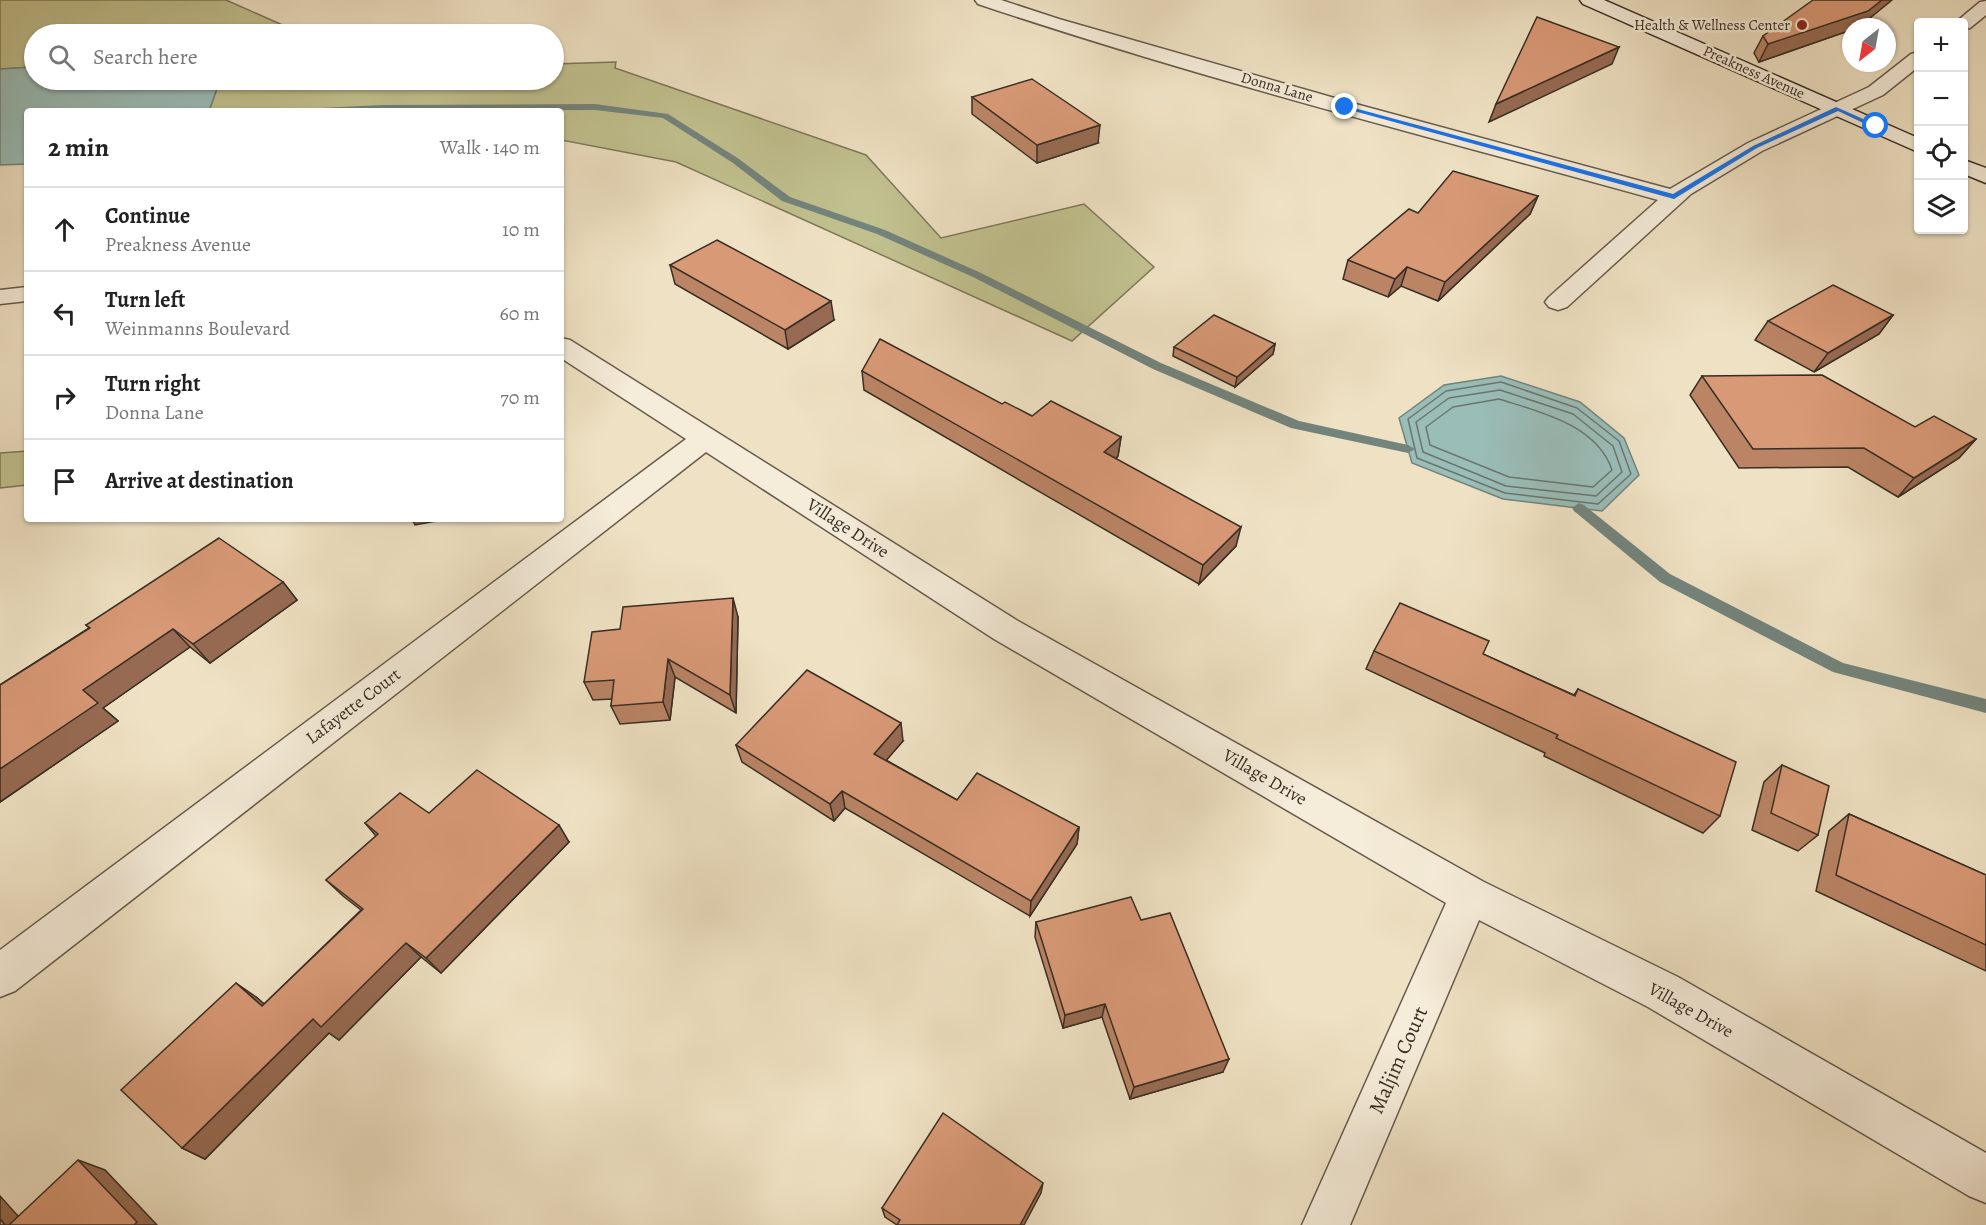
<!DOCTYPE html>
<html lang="en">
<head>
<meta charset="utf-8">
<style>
  :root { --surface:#fff; --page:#f2f2f2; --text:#222; --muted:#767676; --line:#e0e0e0 }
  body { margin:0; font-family:Alegreya,serif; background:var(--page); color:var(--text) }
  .controls { position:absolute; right:18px; top:18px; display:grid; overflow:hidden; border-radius:6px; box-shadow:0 2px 4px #0004 }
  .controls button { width:54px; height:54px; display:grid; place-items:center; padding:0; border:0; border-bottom:2px solid var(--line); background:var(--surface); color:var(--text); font:30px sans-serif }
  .compass { position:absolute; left:1842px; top:18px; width:54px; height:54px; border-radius:50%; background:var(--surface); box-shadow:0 2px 4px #0004; rotate:211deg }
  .stop { position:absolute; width:18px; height:18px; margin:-14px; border:4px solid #1a73e8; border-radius:50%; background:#fff }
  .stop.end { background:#1a73e8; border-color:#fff; box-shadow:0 2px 6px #0008 }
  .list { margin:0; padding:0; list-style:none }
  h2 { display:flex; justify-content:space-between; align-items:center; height:78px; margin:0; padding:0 24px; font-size:26px }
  h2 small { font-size:20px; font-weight:400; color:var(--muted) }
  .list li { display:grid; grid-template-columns:39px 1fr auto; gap:18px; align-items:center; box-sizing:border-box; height:84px; padding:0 24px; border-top:2px solid var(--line) }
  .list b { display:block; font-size:22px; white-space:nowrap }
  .list p { margin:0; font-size:20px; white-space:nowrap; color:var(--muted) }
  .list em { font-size:20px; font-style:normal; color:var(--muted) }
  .icon { flex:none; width:33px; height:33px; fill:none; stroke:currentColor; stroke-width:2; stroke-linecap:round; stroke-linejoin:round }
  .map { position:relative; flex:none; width:1986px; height:1225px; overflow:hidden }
  .search { position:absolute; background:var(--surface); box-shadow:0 2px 4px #0004; left:24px; top:24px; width:540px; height:66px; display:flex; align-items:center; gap:15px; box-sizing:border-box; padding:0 21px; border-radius:33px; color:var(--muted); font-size:22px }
  .panel { position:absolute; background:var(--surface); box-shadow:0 2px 4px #0004; left:24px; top:108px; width:540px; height:414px; border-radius:6px }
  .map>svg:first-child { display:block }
  .green { fill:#c1c18f; stroke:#7d785a; stroke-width:1.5 }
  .water { fill:#9abdb8; stroke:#73847d; stroke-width:1.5 }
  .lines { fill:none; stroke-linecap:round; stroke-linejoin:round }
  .shore { stroke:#6a766e; stroke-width:1.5 }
  .stream { fill:#73847d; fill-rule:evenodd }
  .minor-casing { stroke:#665b4c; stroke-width:3 }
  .secondary-casing { stroke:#392e24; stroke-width:3 }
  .minor { fill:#f5ecd9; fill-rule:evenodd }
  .secondary { fill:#f5ecd9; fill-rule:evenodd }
  .wall { fill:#ba8465; stroke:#392e24; stroke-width:1.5 }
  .shaded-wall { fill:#976b53; stroke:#392e24; stroke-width:1.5 }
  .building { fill:#d89976; stroke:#392e24; stroke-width:1.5 }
  .route { fill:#1a73e8 }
  .poi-dot { fill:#8f2418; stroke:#f5ecd9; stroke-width:2 }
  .labels { text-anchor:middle; stroke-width:5; stroke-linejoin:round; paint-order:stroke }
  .far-poi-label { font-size:15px; fill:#392e24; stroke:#f5ecd9; text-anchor:end }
  .far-street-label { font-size:15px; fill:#392e24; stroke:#f5ecd9 }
  .street-label { font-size:18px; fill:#392e24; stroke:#f5ecd9 }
  .near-street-label { font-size:21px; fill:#392e24; stroke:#f5ecd9 }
</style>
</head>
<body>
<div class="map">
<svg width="1986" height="1225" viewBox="0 0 1986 1225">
  <rect width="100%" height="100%" fill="#efe2c4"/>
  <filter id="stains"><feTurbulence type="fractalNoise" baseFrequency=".00333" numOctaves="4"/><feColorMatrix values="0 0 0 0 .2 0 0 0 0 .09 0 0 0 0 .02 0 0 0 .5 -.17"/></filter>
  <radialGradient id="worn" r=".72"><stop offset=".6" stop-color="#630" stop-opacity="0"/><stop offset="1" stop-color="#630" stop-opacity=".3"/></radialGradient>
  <g class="green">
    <polygon points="0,0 226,0 303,34 34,34 34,67 0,69"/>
    <polygon points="616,62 615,68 866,155 941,238 1084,204 1154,267 1072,341 676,162 561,140 561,111 209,111 220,80 554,80 554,64"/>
    <polygon points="27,451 27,485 0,488 0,453"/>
  </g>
  <g class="water">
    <polygon points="34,67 34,80 220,80 209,111 27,111 27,164 0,165 0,69"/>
    <polygon points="1501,376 1580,402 1624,438 1639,475 1602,511 1503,499 1412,463 1399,418 1444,385"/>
  </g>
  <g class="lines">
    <g class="shore">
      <polygon points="1501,382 1577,408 1619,441 1631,474 1598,504 1505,493 1417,458 1408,419 1446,391"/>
      <polygon points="1500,390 1573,414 1613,446 1622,472 1596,496 1506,486 1423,452 1416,422 1449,398"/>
      <path d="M1499 399C1540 412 1597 425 1612 470L1593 487 1509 477 1430 445 1426 427 1453 407Z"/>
    </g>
    <g class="stream">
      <polygon points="595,104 668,114 739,159 790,197 885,230 981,273 1161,363 1299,421 1408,445 1415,449 1408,453 1291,428 1153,369 973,277 877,234 782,201 733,163 663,118 595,110 316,111 321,108 382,105"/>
      <polygon points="1579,503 1584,505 1670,574 1843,663 1986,699 1986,713 1833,672 1660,582 1574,511 1572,508"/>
    </g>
    <g class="minor-casing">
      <g id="minor">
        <path d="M975 0H1001L1059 19 1352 103 1670 189 1748 143 1869 87 1911 54 1918 52V67L1883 95 1762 151 1691 194 1567 307 1558 310 1549 307 1545 302 1549 297 1658 200C1431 137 1201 79 978 4Z"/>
        <polygon points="1986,1 1986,15 1970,28 1964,29 1964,22 1956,22 1980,2"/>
        <polygon points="27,287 27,301 0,304 0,290"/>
        <polygon points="561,338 570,340 1018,621 1484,882 1678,977 1986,1153 1986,1203 1969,1196 1648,1007 1479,920 1350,1225 1302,1225 1446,903 994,639 706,452 15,991 0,997 0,950 686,439 561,358"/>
      </g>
    </g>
    <g class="secondary-casing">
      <g id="secondary">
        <polygon points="1580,0 1604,0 1918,138 1918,152 1583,4"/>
        <polygon points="1964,160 1986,168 1986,183 1964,174"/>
      </g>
    </g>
    <use href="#minor" class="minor"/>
    <use href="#secondary" class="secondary"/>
  </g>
  <g class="wall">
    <polygon points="1851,27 1851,30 1759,62 1754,53 1763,36"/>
    <polygon points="972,97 1098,143 1037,163 972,114"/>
    <polygon points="1538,196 1530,214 1438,301 1401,286 1388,297 1343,279 1348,260 1418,213"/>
    <polygon points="670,265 834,320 788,349 675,284"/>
    <polygon points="1893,315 1879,334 1814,372 1755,340 1768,321"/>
    <polygon points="1275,344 1273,354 1235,387 1173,356 1174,347"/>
    <polygon points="862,371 1002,404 1032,416 1121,437 1118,456 1116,459 1236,546 1199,584 864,390"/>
    <polygon points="1702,376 1915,427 1976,439 1959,458 1898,497 1848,467 1739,468 1690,395"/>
    <polygon points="283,582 297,600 210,663 190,647 103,708 118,721 0,802 0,685 89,628 86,625"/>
    <polygon points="738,617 736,713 675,677 670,720 620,724 611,706 612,699 593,700 584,682"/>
    <polygon points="1374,651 1483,654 1574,695 1578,689 1720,816 1703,833 1544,756 1545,753 1366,669"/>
    <polygon points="903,741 886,760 957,800 1079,827 1077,844 1030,916 845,808 834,821 742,762 736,745"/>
    <polygon points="1782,765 1818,835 1798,851 1752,830 1764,782"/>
    <polygon points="429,813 569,842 441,973 421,957 339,1040 329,1033 205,1159 182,1148 256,997 264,1004 361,910 343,896 326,880 376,836 365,823"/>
    <polygon points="1849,814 1986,875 1986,971 1816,891 1829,831"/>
    <polygon points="1141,920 1223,1072 1130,1099 1102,1017 1063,1028 1035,937 1036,922"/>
    <polygon points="1041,1193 897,1225 885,1217 882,1208"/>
  </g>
  <g class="shaded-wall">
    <polygon points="1882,0 1892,0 1859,27 1851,27 1851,30 1759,62 1768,44"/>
    <polygon points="1619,47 1612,64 1489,122 1496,104"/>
    <polygon points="1100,125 1098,143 1037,163 1037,145"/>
    <polygon points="1538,196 1530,214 1438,301 1445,282"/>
    <polygon points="1407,267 1401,286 1388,297 1395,279"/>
    <polygon points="831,301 834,320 788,349 785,330"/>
    <polygon points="1893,315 1879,334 1814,372 1828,353"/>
    <polygon points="1275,344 1273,354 1235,387 1237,377"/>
    <polygon points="1121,437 1118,456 1102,471 1104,452"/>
    <polygon points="1976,439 1959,458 1898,497 1914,478"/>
    <polygon points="412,519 447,519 415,525"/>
    <polygon points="1241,527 1236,546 1199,584 1203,565"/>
    <polygon points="283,582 297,600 210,663 193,644"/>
    <polygon points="733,598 738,617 736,713 730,695"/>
    <polygon points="173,629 190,647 103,708 118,721 0,802 0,769 83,690"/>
    <polygon points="668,659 675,677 670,720 663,702"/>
    <polygon points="901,723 903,741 877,771 874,754"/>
    <polygon points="842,791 845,808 834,821 830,804"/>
    <polygon points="559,825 569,842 441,973 426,958"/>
    <polygon points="1079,827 1077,844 1030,916 1031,901"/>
    <polygon points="406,943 421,957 339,1040 329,1033 205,1159 182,1148 313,1019"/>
    <polygon points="236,983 256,997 282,1019 262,1006"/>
    <polygon points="1105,1004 1102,1017 1063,1028 1065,1015"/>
    <polygon points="1229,1059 1223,1072 1130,1099 1134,1087"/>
    <polygon points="78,1160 105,1170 157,1225 134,1225"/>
    <polygon points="1043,1183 1041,1193 1024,1225 1020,1225"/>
    <polygon points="0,1196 26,1225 5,1225 0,1219"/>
  </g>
  <g class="building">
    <polygon points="1813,0 1882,0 1868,11 1768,44 1763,36"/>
    <polygon points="1537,17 1619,47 1496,104"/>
    <polygon points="1032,79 1100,125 1037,145 972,97"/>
    <polygon points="1453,171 1538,196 1445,282 1407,267 1395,279 1348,260 1409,209 1418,213"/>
    <polygon points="717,240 831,301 785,330 670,265"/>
    <polygon points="1833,285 1893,315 1828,353 1768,321"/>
    <polygon points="1214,315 1275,344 1237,377 1174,347"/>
    <polygon points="880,339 1002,404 1005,402 1032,416 1051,401 1121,437 1104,452 1241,527 1203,565 862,371"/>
    <polygon points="1822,375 1915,427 1934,416 1976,439 1914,478 1864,448 1753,449 1702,376"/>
    <polygon points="219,538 283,582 193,644 173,629 83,690 98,703 0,769 0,685 90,628 86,625"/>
    <polygon points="733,598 730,695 668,659 663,702 611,706 614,680 584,682 592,632 620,629 623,607"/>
    <polygon points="1400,603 1489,641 1483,654 1575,696 1578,689 1736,762 1720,816 1556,738 1558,735 1374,651"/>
    <polygon points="807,670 901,723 874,754 957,800 977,773 1079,827 1031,901 842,791 830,804 736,745"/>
    <polygon points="1782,765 1829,786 1818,835 1771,813"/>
    <polygon points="477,770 559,825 426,958 406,943 321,1027 313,1019 182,1148 121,1090 236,983 262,1006 363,909 326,880 378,834 365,823 400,793 429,813"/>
    <polygon points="1849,814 1986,875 1986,945 1836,875"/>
    <polygon points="1131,897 1141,920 1170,913 1229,1059 1134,1087 1105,1004 1065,1015 1036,922"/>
    <polygon points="943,1113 1043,1183 1020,1225 897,1225 900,1220 882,1208"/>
    <polygon points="78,1160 137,1222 134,1225 9,1225"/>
    <polygon points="0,1219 5,1225 0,1225"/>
  </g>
  <polygon class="route" points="1343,105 1673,194 1753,146 1836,107 1879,126 1874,128 1838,111 1757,148 1674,199 1343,108"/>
  <circle class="poi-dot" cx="1802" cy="25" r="6"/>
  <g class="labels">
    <g class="far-poi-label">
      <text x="1790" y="30">Health &amp; Wellness Center</text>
    </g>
    <g class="far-street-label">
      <text transform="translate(1754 72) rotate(24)" y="5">Preakness Avenue</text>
      <text transform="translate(1277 87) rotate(16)" y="5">Donna Lane</text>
    </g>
    <g class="street-label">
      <text transform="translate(848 528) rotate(33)" y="6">Village Drive</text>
      <text transform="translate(353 706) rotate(-37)" y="6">Lafayette Court</text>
      <text transform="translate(1265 777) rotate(30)" y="6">Village Drive</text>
      <text transform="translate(1691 1010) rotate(29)" y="6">Village Drive</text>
    </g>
    <g class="near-street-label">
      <text transform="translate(1398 1060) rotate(-66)" y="7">Maljim Court</text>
    </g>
  </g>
  <rect width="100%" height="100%" filter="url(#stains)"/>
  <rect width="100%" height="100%" fill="url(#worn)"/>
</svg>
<div class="controls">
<button>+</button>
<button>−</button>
<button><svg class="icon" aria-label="locate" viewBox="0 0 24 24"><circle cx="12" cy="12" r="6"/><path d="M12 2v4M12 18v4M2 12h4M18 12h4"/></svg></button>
<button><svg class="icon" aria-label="layers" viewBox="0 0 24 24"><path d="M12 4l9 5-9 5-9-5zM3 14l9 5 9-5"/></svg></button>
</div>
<svg class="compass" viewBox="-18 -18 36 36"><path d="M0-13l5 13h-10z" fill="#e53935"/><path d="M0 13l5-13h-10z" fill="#767676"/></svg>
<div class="stop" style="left:1876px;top:126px"></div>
<div class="stop end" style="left:1345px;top:107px"></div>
<div class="search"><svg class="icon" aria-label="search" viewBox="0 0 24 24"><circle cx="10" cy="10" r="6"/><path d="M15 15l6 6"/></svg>Search here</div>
<section class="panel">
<h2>2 min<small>Walk · 140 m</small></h2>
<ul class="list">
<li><svg class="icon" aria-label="ahead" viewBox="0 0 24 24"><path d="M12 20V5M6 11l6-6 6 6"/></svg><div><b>Continue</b><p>Preakness Avenue</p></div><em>10 m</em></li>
<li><svg class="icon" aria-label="left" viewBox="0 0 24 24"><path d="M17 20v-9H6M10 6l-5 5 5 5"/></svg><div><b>Turn left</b><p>Weinmanns Boulevard</p></div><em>60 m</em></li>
<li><svg class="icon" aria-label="right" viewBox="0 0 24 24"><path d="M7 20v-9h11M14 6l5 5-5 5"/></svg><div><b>Turn right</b><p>Donna Lane</p></div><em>70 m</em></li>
<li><svg class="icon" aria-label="arrive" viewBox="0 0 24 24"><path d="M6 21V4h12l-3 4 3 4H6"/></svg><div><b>Arrive at destination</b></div></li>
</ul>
</section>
</div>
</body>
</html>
